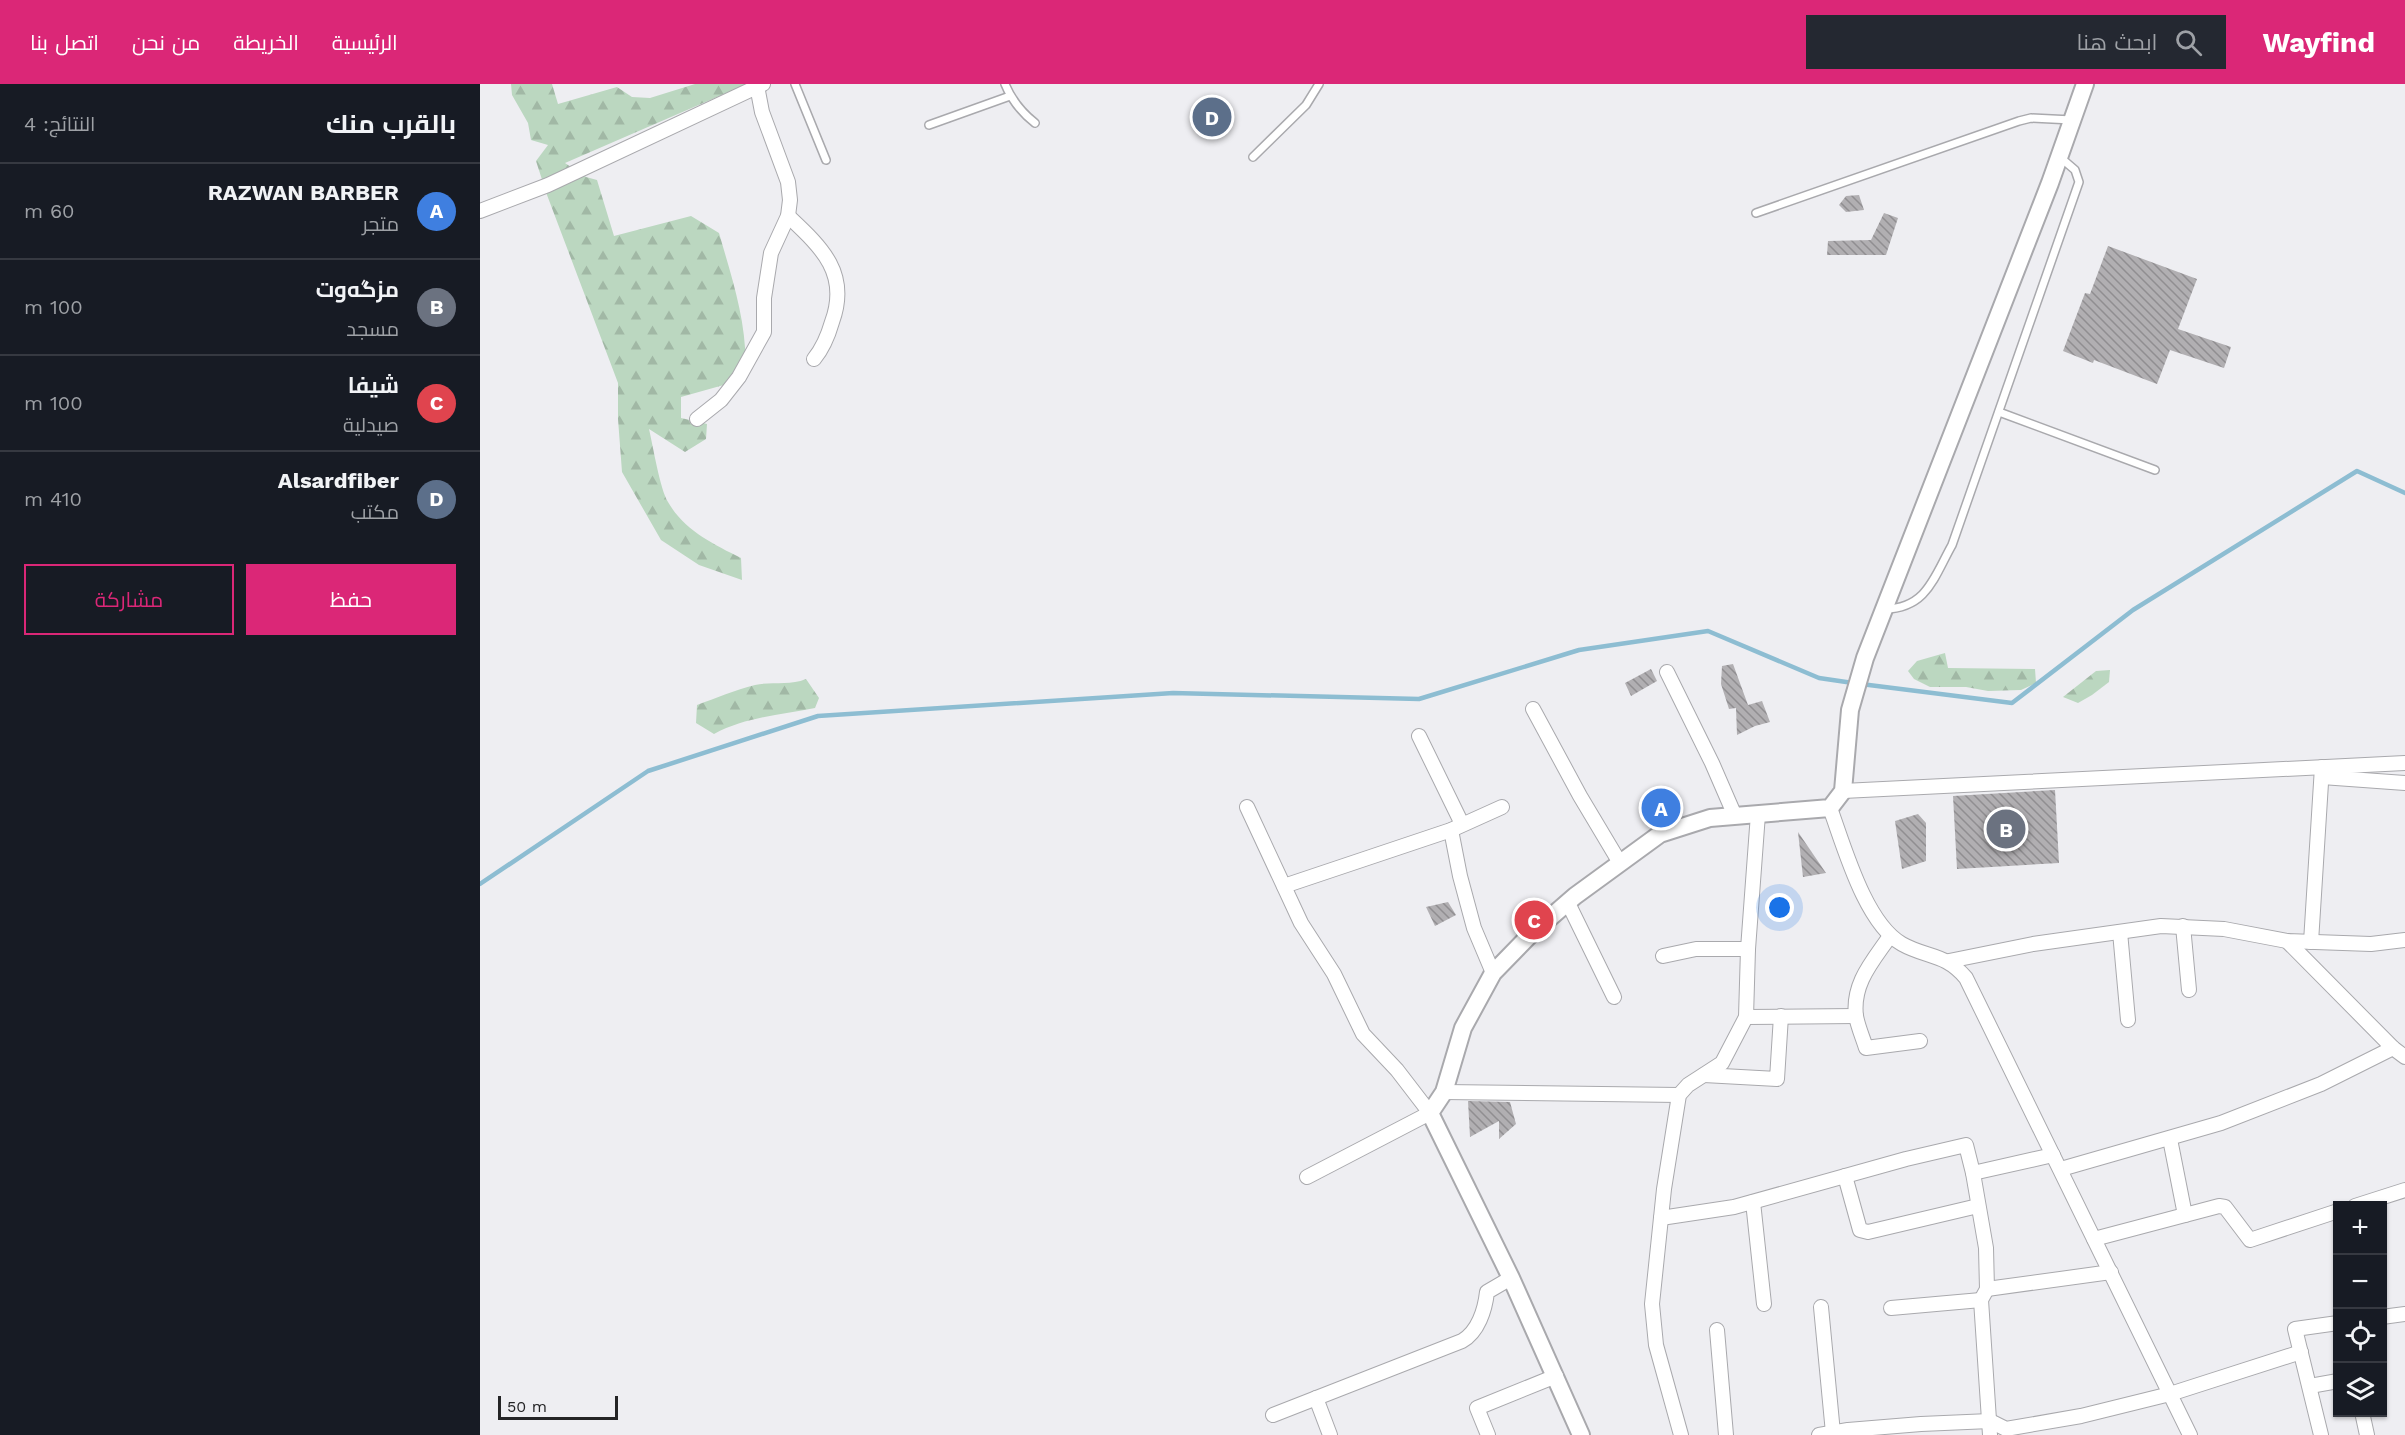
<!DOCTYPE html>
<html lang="ar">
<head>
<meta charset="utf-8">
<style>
  :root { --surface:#171b24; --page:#242831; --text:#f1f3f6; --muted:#9ea1a6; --line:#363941; --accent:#db2777 }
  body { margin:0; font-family:"Work Sans",Cairo,sans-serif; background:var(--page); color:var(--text); direction:rtl }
  .controls { position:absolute; right:18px; bottom:18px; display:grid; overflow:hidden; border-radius:0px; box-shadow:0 2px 4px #0004 }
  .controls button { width:54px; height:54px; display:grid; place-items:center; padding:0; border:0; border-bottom:2px solid var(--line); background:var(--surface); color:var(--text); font:30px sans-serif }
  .scale { position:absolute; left:18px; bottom:15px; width:120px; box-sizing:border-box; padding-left:6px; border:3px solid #242426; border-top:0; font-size:16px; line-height:21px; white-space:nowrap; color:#242426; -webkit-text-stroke:4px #eeeef2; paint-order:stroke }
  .you { position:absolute; left:1300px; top:824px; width:21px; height:21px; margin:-15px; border:4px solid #fff; border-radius:50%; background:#1a73e8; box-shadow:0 0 0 9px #1a73e833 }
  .badge { display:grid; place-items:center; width:39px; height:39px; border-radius:50%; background:var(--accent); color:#fff; font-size:20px; font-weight:700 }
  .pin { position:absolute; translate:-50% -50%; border:3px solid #fff; box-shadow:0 2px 6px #0006 }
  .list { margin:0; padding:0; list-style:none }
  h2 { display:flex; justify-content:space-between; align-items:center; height:78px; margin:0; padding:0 24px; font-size:26px }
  h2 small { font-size:20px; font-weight:400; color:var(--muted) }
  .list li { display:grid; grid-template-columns:39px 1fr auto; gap:18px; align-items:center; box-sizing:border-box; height:96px; padding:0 24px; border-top:2px solid var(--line) }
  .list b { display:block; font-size:22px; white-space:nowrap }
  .list p { margin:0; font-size:20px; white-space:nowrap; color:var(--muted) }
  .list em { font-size:20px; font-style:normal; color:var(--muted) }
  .actions { display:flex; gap:12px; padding:18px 24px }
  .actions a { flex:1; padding:14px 0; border:2px solid var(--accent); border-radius:0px; text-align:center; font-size:21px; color:var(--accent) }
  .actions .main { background:var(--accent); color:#fff }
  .icon { flex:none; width:33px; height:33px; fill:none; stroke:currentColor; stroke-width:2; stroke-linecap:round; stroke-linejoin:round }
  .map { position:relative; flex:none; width:1925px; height:1351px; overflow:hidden; direction:ltr }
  header { display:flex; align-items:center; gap:36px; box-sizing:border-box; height:84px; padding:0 30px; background:var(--accent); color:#fff }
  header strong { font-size:28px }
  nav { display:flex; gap:33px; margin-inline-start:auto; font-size:21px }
  .search { width:420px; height:54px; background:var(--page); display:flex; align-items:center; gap:15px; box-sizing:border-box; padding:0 21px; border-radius:0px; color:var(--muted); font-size:22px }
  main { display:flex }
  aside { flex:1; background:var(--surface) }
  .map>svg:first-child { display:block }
  .forest { fill:url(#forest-firs) }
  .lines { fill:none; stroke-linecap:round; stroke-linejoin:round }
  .stream { stroke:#8dbdd2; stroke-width:4.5 }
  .building { fill:url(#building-back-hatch) }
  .service-casing { stroke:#a9a9ad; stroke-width:10 }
  .minor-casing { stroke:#a9a9ad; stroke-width:16 }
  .tertiary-casing { stroke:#a9a9ad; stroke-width:20 }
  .service { stroke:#fff; stroke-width:7 }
  .minor { stroke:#fff; stroke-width:14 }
  .tertiary { stroke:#fff; stroke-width:16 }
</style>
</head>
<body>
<header>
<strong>Wayfind</strong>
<div class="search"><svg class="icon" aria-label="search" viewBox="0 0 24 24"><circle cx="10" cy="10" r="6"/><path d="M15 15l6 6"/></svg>ابحث هنا</div>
<nav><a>الرئيسية</a><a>الخريطة</a><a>من نحن</a><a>اتصل بنا</a></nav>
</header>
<main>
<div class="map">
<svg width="1925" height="1351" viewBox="0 0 1925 1351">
  <defs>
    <pattern id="forest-firs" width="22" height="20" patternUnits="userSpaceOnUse" patternTransform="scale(1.5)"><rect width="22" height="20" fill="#bbd7c0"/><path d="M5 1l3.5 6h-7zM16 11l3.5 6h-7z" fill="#a1b8a5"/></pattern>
    <pattern id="building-back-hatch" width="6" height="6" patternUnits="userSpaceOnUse" patternTransform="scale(1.5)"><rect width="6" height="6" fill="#b1afb2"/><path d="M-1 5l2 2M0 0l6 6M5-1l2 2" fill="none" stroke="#908e91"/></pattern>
  </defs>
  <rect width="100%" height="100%" fill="#eeeef2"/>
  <g class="forest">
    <path d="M31 0H72L78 20 137 3 152 13 170 14 215 0H267L85 79 106 93 117 96 134 152 211 132 239 149C253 198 269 244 265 295L201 313V334L227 340 226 355 205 368 169 345C173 362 180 405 188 418 204 446 233 460 261 474L262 496 219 481 181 456 142 388 138 335V299L67 111 56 77 68 61 51 56 48 39 32 11Z"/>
    <polygon points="1465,569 1468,584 1555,585 1556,599 1541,606 1508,607 1486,603 1450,603 1434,595 1428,587 1437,577"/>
    <polygon points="1630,586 1629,598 1612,611 1598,619 1583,613 1616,587"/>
    <path d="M326 595 339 614 335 624C300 631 266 633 234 650L216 639 217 621C236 614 255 606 275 601 293 597 309 602 326 595Z"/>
  </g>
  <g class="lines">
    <g class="stream">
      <polyline points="1381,600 1532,619 1653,526 1877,387 1925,409"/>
      <polyline points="0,800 168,687 338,632 693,609 939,615 1099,566 1228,547 1339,594 1373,599"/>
    </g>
  </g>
  <g class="building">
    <polygon points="1379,111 1384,126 1366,128 1359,121 1366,112"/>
    <polygon points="1404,129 1418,134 1406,171 1347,171 1348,157 1391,156"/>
    <polygon points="1628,162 1717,195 1698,245 1751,263 1744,284 1690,266 1677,300 1614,276 1613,279 1583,267 1605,209 1610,210"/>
    <polygon points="1253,580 1268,621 1282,617 1290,638 1275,642 1257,651 1256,624 1249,625 1241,600 1242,582"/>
    <polygon points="1171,585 1177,597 1151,612 1145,599"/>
    <polygon points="1575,706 1579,779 1477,785 1473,712"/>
    <polygon points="1438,730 1446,739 1446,777 1422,785 1415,737"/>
    <polygon points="1318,748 1346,789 1323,793"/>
    <polygon points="968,818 976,831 955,842 946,823"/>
    <polygon points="988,1017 1030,1018 1036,1040 1019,1055 1019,1037 990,1053"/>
  </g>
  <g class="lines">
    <g class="service-casing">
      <g id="service">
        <polyline points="315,0 346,76"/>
        <path d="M525 0C532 17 541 28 555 39"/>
        <polyline points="449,41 530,12"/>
        <polyline points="773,73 826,21 839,0"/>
        <polyline points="1276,129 1539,37 1551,34 1592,36"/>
        <polyline points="1519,328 1675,386"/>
        <path d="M1405 525C1447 524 1454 493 1472 461L1599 98 1595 86 1581 74"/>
      </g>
    </g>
    <g class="minor-casing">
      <g id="minor">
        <polyline points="0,127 68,101 283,0"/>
        <path d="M308 132C341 163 370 189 352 238 348 252 343 264 334 275"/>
        <polyline points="217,335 241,316 259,293 284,248 284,214 291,169 308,132 310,116 308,98 282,28 277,2"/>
        <polyline points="1187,588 1232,679 1255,732"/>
        <polyline points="1053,625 1100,712 1140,779"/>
        <polyline points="939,652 982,740"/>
        <polyline points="1842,693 1925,699"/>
        <polyline points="1363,707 1925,679"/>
        <polyline points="767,723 821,839 854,890 883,950 917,986 950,1029 827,1093"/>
        <path d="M1350 724C1364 762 1385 839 1422 860 1447 874 1465 869 1486 894L1710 1351"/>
        <polyline points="971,746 980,792 994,844 1013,889"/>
        <polyline points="804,802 971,746 1022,723"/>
        <polyline points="1088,819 1134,913"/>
        <polyline points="1703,842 1709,906"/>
        <polyline points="1640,848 1648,936"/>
        <path d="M1410 852C1393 877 1372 899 1376 932 1378 943 1383 954 1386 964L1440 957"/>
        <polyline points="1807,857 1913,964 1925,973"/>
        <polyline points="1831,858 1842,683"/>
        <polyline points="1183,872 1216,865 1268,865"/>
        <polyline points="1469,877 1553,860 1681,842 1744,845 1807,857 1891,860 1925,856"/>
        <polyline points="1266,933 1376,932"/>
        <polyline points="1224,991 1297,995 1301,932"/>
        <polyline points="964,1008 1199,1011"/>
        <polyline points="1690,1055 1705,1131"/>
        <polyline points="1581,1085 1741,1039 1841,1000 1913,964"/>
        <polyline points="1493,1089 1573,1071"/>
        <polyline points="1365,1092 1380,1146 1388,1148 1498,1122"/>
        <polyline points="1273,1118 1284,1220"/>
        <polyline points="1875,1122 1925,1106"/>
        <polyline points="1181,1134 1254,1123 1426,1075 1486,1061 1493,1089 1506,1164 1507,1205 1501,1216 1510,1351"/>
        <polyline points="1614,1155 1739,1122 1745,1123 1770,1156 1858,1127"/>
        <polyline points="1507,1205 1631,1188"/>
        <polyline points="1341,1223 1353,1349"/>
        <polyline points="1411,1224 1501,1216"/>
        <polyline points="1902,1233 1925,1230"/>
        <polyline points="1237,1246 1246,1351"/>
        <polyline points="1830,1302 1858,1297"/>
        <polyline points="836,1314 850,1351"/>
        <polyline points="1882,1328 1887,1351"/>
        <path d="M793 1331 982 1257C998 1248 1005 1226 1007 1208L1031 1194"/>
        <polyline points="1008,1351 997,1324 1076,1292"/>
        <polyline points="1201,1351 1176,1261 1172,1220 1184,1105 1199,1011 1208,1001 1242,979 1266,933 1268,865 1278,730"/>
        <polyline points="1339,1351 1368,1346 1441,1340 1510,1337 1526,1345 1601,1332 1690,1310 1821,1268"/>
        <polyline points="1841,1351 1815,1245 1858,1239"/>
      </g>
    </g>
    <g class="tertiary-casing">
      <polyline id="tertiary" points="1101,1351 1031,1194 950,1029 964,1008 983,944 1013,889 1049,852 1095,812 1180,750 1230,734 1350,724 1363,707 1370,626 1385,574 1570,99 1605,0"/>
    </g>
    <use href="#service" class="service"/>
    <use href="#minor" class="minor"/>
    <use href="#tertiary" class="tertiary"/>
  </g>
</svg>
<div class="controls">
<button>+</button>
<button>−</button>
<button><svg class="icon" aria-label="locate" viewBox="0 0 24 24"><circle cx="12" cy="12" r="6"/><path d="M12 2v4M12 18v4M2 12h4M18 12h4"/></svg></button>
<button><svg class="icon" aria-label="layers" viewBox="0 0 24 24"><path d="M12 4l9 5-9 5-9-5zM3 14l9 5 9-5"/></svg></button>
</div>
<div class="scale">50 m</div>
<div class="you"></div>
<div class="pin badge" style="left:1181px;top:724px;background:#3f7fe0">A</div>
<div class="pin badge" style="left:1526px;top:745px;background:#6b7280">B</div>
<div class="pin badge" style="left:1054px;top:836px;background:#e0444e">C</div>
<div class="pin badge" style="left:732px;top:33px;background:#5c6f8a">D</div>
</div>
<aside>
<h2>بالقرب منك<small>النتائج: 4</small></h2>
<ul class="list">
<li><span class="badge" style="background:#3f7fe0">A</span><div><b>RAZWAN BARBER</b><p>متجر</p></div><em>60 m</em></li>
<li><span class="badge" style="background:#6b7280">B</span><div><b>مزگه‌وت</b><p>مسجد</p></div><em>100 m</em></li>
<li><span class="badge" style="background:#e0444e">C</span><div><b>شیفا</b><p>صيدلية</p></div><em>100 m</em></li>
<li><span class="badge" style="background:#5c6f8a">D</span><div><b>Alsardfiber</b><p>مكتب</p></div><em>410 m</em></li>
</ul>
<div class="actions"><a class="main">حفظ</a><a>مشاركة</a></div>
</aside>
</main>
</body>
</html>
